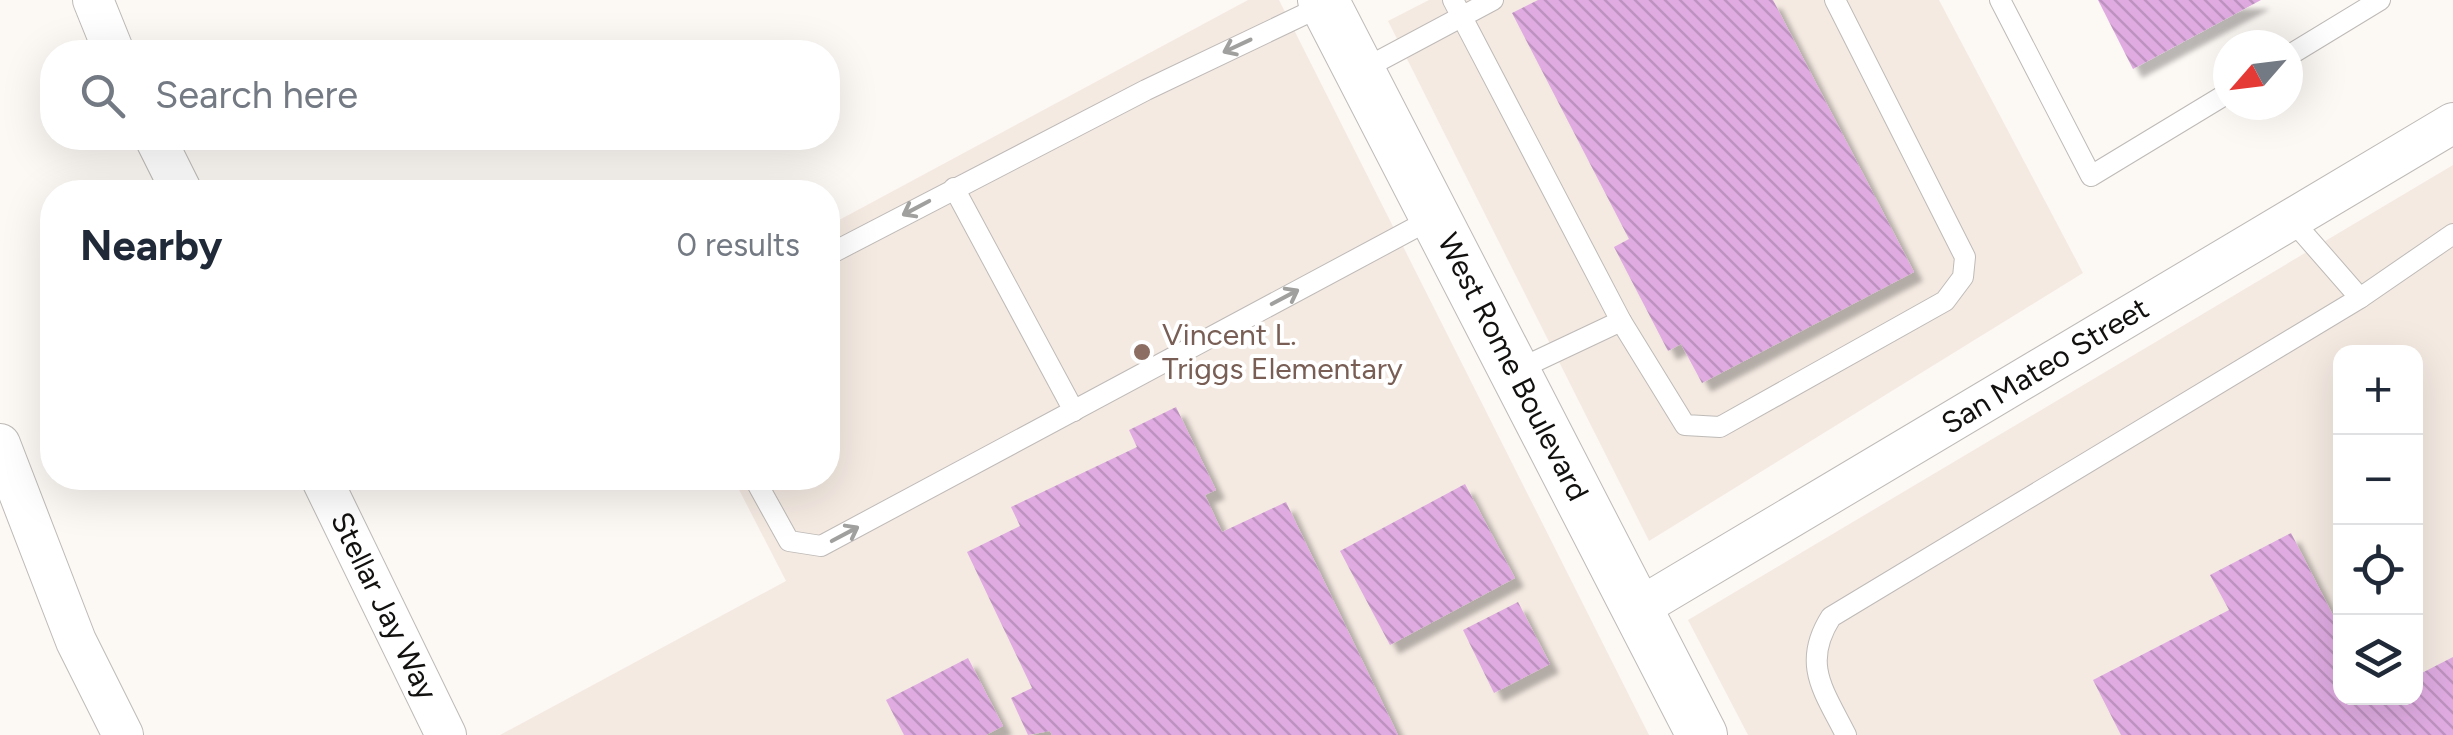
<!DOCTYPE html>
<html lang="en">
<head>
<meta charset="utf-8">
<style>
  :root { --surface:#fff; --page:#f2f2f3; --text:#1f2937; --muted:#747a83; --line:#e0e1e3 }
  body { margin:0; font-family:Figtree,sans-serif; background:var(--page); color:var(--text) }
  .controls { position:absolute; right:30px; bottom:30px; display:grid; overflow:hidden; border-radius:20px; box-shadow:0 10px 40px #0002 }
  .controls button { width:90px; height:90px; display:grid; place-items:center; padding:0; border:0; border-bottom:2px solid var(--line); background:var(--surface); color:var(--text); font:50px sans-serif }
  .compass { position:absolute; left:2213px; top:30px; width:90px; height:90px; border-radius:50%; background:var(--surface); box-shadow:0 10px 40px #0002; rotate:242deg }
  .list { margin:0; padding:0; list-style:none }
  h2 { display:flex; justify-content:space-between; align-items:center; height:130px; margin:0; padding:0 40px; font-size:42px }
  h2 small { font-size:32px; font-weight:400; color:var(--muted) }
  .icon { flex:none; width:55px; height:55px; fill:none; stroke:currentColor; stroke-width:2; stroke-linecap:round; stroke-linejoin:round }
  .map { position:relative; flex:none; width:2453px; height:735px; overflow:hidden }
  .search { position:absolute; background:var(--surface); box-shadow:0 10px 40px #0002; left:40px; top:40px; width:800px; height:110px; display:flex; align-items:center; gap:25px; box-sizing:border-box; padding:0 35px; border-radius:40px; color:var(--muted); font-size:38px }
  .panel { position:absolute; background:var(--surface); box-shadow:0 10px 40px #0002; left:40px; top:180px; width:800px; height:310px; border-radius:40px }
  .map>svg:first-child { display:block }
  .built { fill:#f4eae2; fill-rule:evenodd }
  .building { fill:url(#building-back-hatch); filter:url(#shadow) }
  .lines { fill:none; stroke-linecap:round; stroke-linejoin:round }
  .service-casing { stroke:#bebab7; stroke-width:22 }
  .minor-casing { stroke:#bebab7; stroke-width:42 }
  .tertiary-casing { stroke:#bebab7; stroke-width:52 }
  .service { stroke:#fff; stroke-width:20 }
  .minor { stroke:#fff; stroke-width:40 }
  .tertiary { stroke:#fff; stroke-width:50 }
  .oneway { stroke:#a0a09f }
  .education-dot { fill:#8d6e63; stroke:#fff; stroke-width:4 }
  .labels { text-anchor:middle; stroke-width:8; stroke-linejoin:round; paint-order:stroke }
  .education-label { font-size:30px; fill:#785e54; stroke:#fff; text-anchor:start }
  .street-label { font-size:30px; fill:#121110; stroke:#fff }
</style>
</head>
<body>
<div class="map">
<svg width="2453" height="735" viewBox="0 0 2453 735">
  <defs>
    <pattern id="building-back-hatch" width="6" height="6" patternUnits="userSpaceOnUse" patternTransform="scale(2.5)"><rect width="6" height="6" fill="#dfabe1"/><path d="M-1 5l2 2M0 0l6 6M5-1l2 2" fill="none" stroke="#be92c0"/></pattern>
    <filter id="shadow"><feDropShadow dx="9" dy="9" stdDeviation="2.5" flood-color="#0004"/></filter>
  </defs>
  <rect width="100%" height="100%" fill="#fcf8f4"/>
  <g class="built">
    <polygon points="1248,0 1279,0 1649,735 500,735 786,581 733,478 828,478 828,226"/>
    <polygon points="1429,0 1939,0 2083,273 1649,541 1388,21"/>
    <path d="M2453 165V735H1748L1688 620ZM2340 352H2416V698H2340Z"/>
  </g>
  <g class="building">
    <polygon points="1538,0 1773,0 1914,272 1702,383 1681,344 1668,351 1614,247 1629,239 1512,13"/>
    <polygon points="2098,0 2261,0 2133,69"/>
    <polygon points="1176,407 1216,490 1205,495 1222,532 1286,502 1398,735 1052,735 1050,731 1028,735 1011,698 1032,688 967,552 1020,526 1011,507 1137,447 1129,430"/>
    <polygon points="1465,484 1515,578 1390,645 1340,551"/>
    <polygon points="2291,533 2340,629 2340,698 2416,698 2416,676 2453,657 2453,735 2121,735 2093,680 2229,610 2210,575"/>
    <polygon points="1518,602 1550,664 1494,693 1463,630"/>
    <polygon points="968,658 1003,726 986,735 904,735 886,700"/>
  </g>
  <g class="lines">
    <g class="service-casing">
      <g id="service">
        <polyline points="1453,0 1621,321 1685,425 1720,427 1945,301 1963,277 1965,257 1835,0"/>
        <polyline points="2000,0 2091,176 2228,93"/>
        <polyline points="2288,56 2380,0"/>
        <polyline points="1360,71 1493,0"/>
        <polyline points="954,188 1074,411"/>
        <polyline points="2291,219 2360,298"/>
        <polyline points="828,255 1146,90 1324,5"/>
        <polyline points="1515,371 1621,321"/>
        <polyline points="754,478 789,541 821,546 1435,217"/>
        <path d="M1846 735C1824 691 1801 664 1831 617L2360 298 2453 234"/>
      </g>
    </g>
    <g class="minor-casing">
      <g id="minor">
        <polyline points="93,0 114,52"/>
        <polyline points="155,138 182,192"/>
        <polyline points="0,444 76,641 123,735"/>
        <polyline points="321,478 446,735"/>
        <polyline points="1637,609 2453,123"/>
      </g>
    </g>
    <g class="tertiary-casing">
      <polyline id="tertiary" points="1323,0 1702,735"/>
    </g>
    <use href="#service" class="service"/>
    <use href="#minor" class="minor"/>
    <use href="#tertiary" class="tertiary"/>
  </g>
  <defs><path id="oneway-shaft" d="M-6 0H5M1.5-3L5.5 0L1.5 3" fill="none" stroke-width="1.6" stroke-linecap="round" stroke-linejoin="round" transform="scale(2.5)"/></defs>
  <g class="oneway">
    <use href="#oneway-shaft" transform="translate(1237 46) rotate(155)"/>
    <use href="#oneway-shaft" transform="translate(916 208) rotate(152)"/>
    <use href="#oneway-shaft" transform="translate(1285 297) rotate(-28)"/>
    <use href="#oneway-shaft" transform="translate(845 534) rotate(-28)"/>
  </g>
  <circle class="education-dot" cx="1142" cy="352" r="10"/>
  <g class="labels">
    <g class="education-label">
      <text x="1162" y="345">Vincent L.<tspan x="1162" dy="34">Triggs Elementary</tspan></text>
    </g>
    <g class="street-label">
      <text transform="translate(2045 366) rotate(-31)" y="10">San Mateo Street</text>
      <text transform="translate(1513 367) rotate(63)" y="10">West Rome Boulevard</text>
      <text transform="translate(384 606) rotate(64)" y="10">Stellar Jay Way</text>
    </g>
  </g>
</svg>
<div class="controls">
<button>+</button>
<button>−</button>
<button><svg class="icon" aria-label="locate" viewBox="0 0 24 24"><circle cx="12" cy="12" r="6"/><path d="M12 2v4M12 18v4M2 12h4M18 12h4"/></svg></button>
<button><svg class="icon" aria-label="layers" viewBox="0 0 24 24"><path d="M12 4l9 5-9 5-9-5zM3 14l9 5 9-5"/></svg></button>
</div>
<svg class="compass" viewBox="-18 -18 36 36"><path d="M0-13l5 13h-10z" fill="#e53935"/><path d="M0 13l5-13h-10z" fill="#747a83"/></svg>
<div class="search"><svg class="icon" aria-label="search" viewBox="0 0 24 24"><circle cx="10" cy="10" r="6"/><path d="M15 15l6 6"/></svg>Search here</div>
<section class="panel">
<h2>Nearby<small>0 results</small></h2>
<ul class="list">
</ul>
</section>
</div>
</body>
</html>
